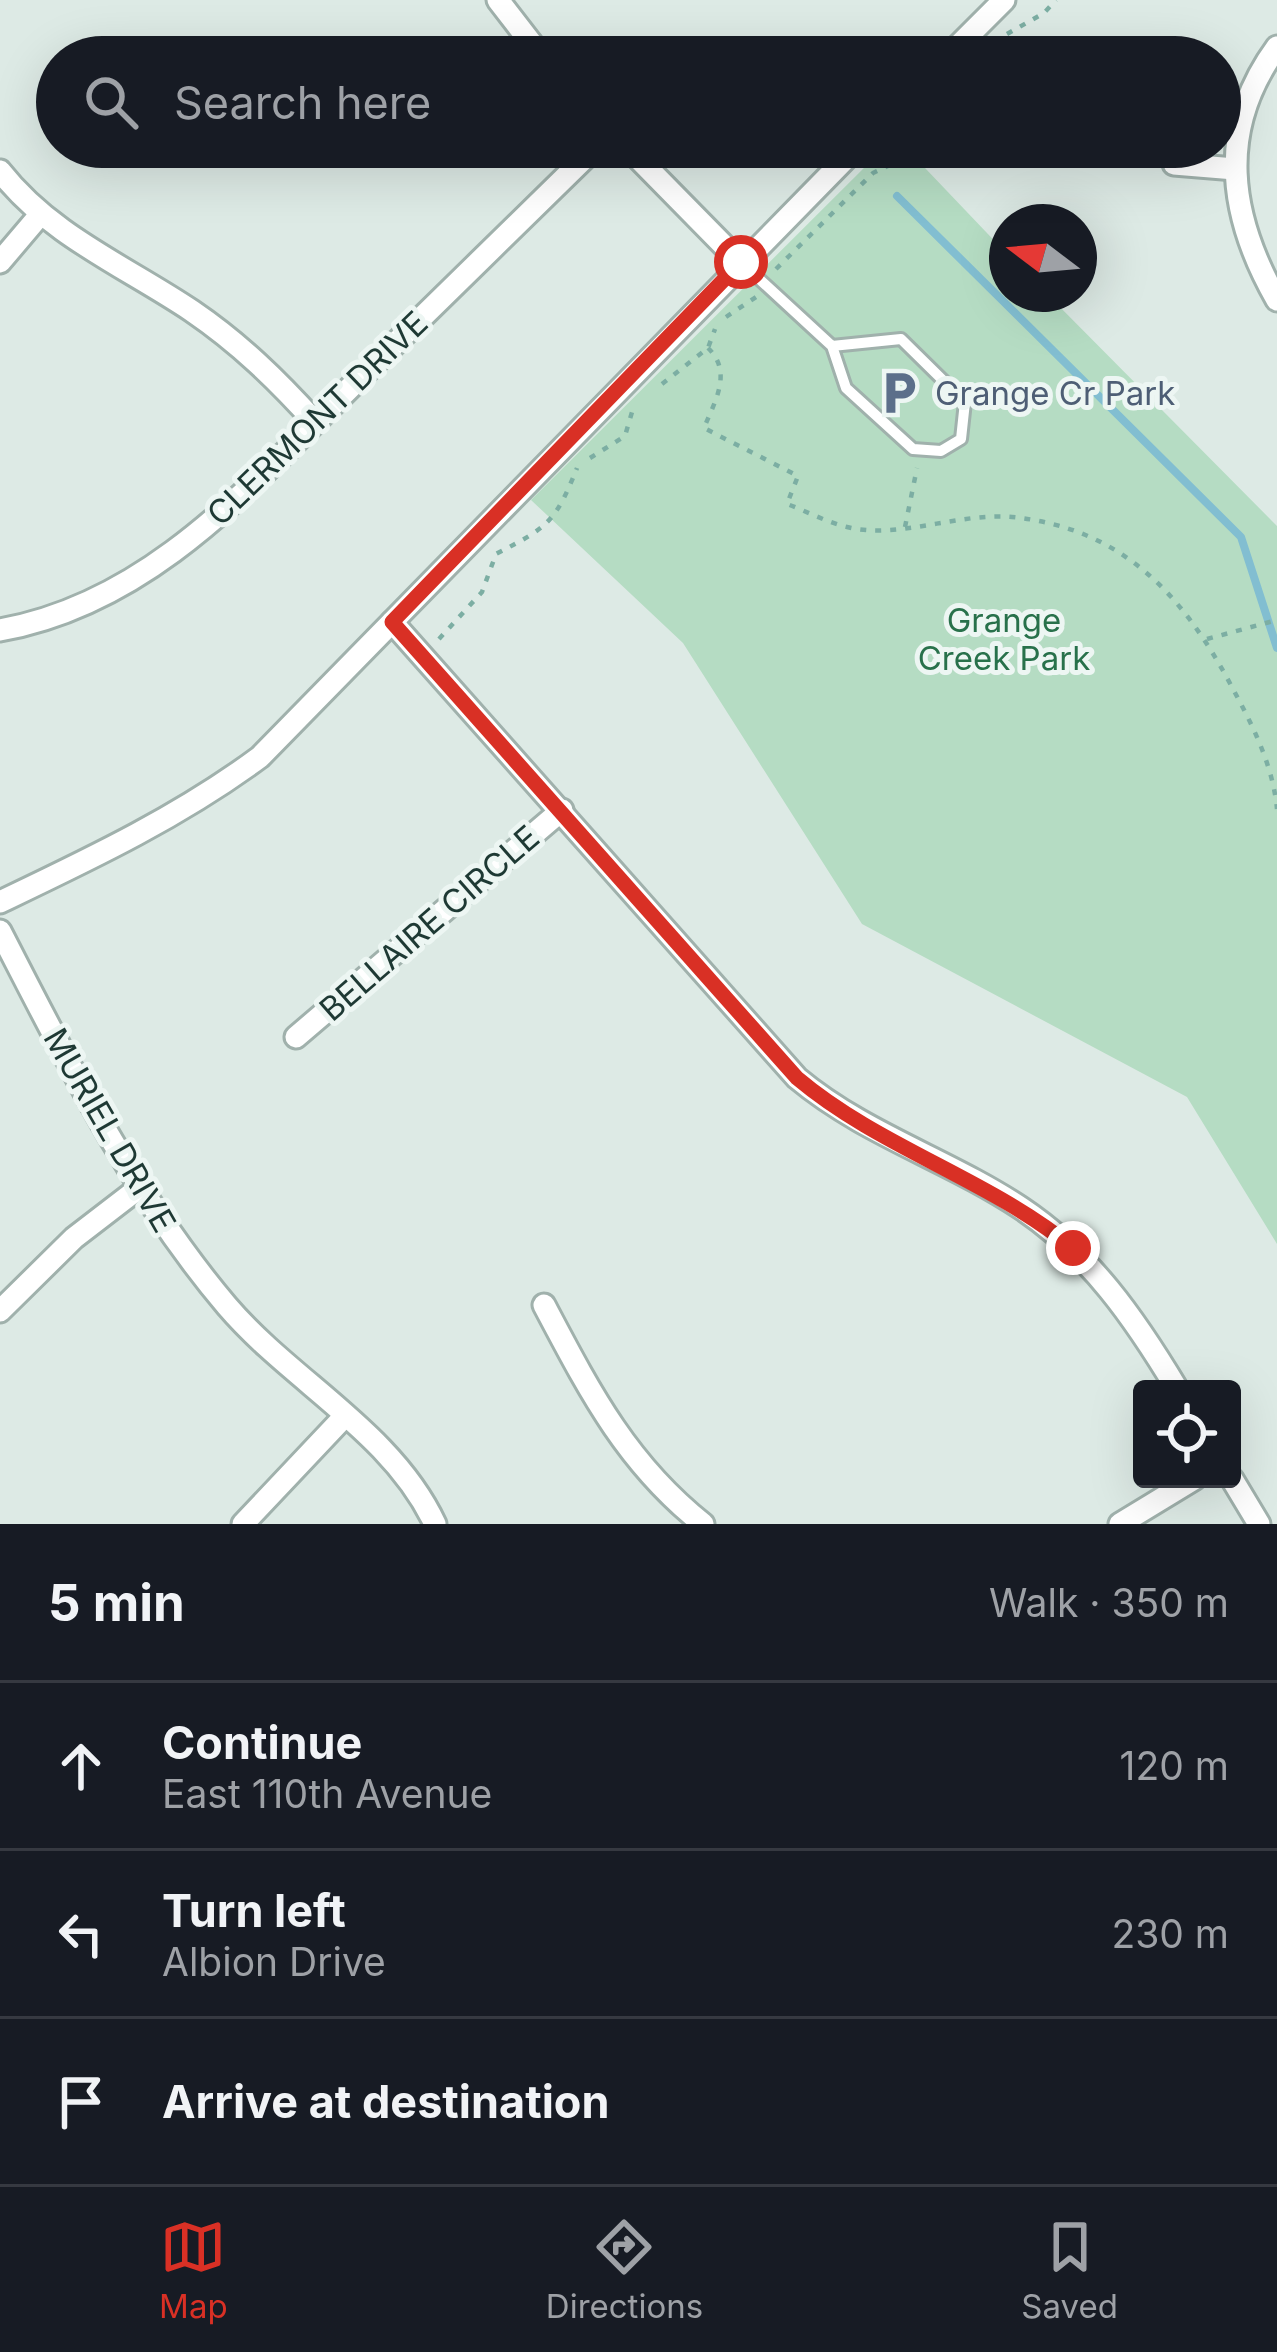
<!DOCTYPE html>
<html lang="en">
<head>
<meta charset="utf-8">
<style>
  :root { --surface:#171b24; --page:#20242c; --text:#f1f3f6; --muted:#9ea1a6; --line:#363941; --accent:#d93025 }
  body { margin:0; font-family:Inter,sans-serif; background:var(--page); color:var(--text) }
  .controls { position:absolute; right:36px; bottom:36px; display:grid; overflow:hidden; border-radius:12px; box-shadow:0 12px 48px #0002 }
  .controls button { width:108px; height:108px; display:grid; place-items:center; padding:0; border:0; border-bottom:3px solid var(--line); background:var(--surface); color:var(--text); font:60px sans-serif }
  .compass { position:absolute; left:989px; top:204px; width:108px; height:108px; border-radius:50%; background:var(--surface); box-shadow:0 12px 48px #0002; rotate:286deg }
  .stop { position:absolute; width:36px; height:36px; margin:-27px; border:9px solid #d93025; border-radius:50%; background:#fff }
  .stop.end { background:#d93025; border-color:#fff; box-shadow:0 3px 12px #0008 }
  .list { margin:0; padding:0; list-style:none }
  h2 { display:flex; justify-content:space-between; align-items:center; height:156px; margin:0; padding:0 48px; font-size:51px }
  h2 small { font-size:39px; font-weight:400; color:var(--muted) }
  .list li { display:grid; grid-template-columns:78px 1fr auto; gap:36px; align-items:center; box-sizing:border-box; height:168px; padding:0 48px; border-top:3px solid var(--line) }
  .list b { display:block; font-size:45px; white-space:nowrap }
  .list p { margin:0; font-size:39px; white-space:nowrap; color:var(--muted) }
  .list em { font-size:39px; font-style:normal; color:var(--muted) }
  .icon { flex:none; width:66px; height:66px; fill:none; stroke:currentColor; stroke-width:2; stroke-linecap:round; stroke-linejoin:round }
  .map { position:relative; flex:none; width:1277px; height:1524px; overflow:hidden }
  .search { position:absolute; background:var(--surface); box-shadow:0 12px 48px #0002; left:36px; right:36px; top:36px; height:132px; display:flex; align-items:center; gap:30px; box-sizing:border-box; padding:0 42px; border-radius:66px; color:var(--muted); font-size:45px }
  .sheet { height:660px; background:var(--surface) }
  nav { display:flex; justify-content:space-around; align-items:center; box-sizing:border-box; height:168px; border-top:3px solid var(--line); background:var(--surface); font-size:33px; color:var(--muted) }
  nav a { display:grid; justify-items:center; gap:6px }
  nav .on { color:var(--accent) }
  .map>svg:first-child { display:block }
  .green { fill:#b5dcc3 }
  .lines { fill:none; stroke-linecap:round; stroke-linejoin:round }
  .stream { stroke:#82bed1; stroke-width:8 }
  .service-casing { stroke:#a0b1ac; stroke-width:16 }
  .minor-casing { stroke:#a0b1ac; stroke-width:27 }
  .path { stroke:#7caea3; stroke-width:4.5; stroke-dasharray:6 9; stroke-linecap:butt }
  .service { stroke:#fff; stroke-width:10 }
  .minor { stroke:#fff; stroke-width:21 }
  .route { stroke:#d93025; stroke-width:15 }
  .labels { text-anchor:middle; stroke-width:10; stroke-linejoin:round; paint-order:stroke }
  .service-label { font-size:33px; fill:#4e5e75; stroke:#edf6f3; text-anchor:start }
  .street-label { font-size:33px; fill:#1e3934; stroke:#edf6f3 }
  .park-label { font-size:33px; fill:#28714b; stroke:#edf6f3 }
</style>
</head>
<body>
<div class="map">
<svg width="1277" height="1524" viewBox="0 0 1277 1524">
  <rect width="100%" height="100%" fill="#ddeae5"/>
  <polygon class="green" points="885,147 905,147 1007,254 1007,294 1047,294 1277,526 1277,1244 1187,1097 862,924 683,643 531,500"/>
  <g class="lines">
    <polyline class="stream" points="897,196 1241,537 1277,648"/>
    <g class="service-casing">
      <polyline id="service" points="744,265 832,346 846,388 913,449 941,451 961,439 965,402 901,339 832,346"/>
    </g>
    <g class="minor-casing">
      <g id="minor">
        <polyline points="498,0 542,57"/>
        <path d="M1277 47C1216 130 1229 216 1277 300"/>
        <polyline points="947,57 1004,0"/>
        <polyline points="627,147 741,263"/>
        <polyline points="1174,164 1235,169"/>
        <path d="M0 171C51 236 125 266 192 311 239 343 277 380 315 422"/>
        <polyline points="0,262 39,216"/>
        <path d="M392 622 797 1078C864 1134 949 1160 1021 1208 1090 1254 1135 1319 1177 1389"/>
        <path d="M0 630C153 603 254 481 360 378 439 301 517 224 596 147"/>
        <path d="M0 902C90 859 179 817 260 757L857 147"/>
        <path d="M0 931C67 1061 132 1194 227 1306 292 1382 392 1432 435 1524"/>
        <polyline points="296,1037 562,810"/>
        <path d="M544 1305C589 1390 626 1463 703 1524"/>
        <polyline points="0,1311 74,1238 139,1188"/>
        <polyline points="1232,1479 1259,1524"/>
        <polyline points="243,1524 344,1417"/>
        <polyline points="1120,1524 1194,1479"/>
      </g>
    </g>
    <g class="path">
      <polyline points="1007,34 1044,13 1056,0"/>
      <polyline points="996,57 998,40"/>
      <polyline points="776,269 873,173 911,155 913,147"/>
      <polyline points="726,317 756,297"/>
      <path d="M708 348C733 372 715 401 704 428L798 476 787 504C806 511 826 522 847 527 897 540 960 512 1012 517 1123 528 1184 596 1233 689 1253 726 1273 766 1277 809"/>
      <polyline points="662,384 708,348 715,329"/>
      <polyline points="590,458 625,436 632,412"/>
      <polyline points="905,527 917,468"/>
      <path d="M439 639 482 592 496 554C548 527 555 523 577 468"/>
      <polyline points="1207,639 1277,620"/>
    </g>
    <use href="#service" class="service"/>
    <use href="#minor" class="minor"/>
  </g>
  <g class="lines">
    <path class="route" d="M741 262 392 622 797 1078C880 1148 989 1179 1073 1248"/>
  </g>
  <defs>
    <g id="parking-bare" transform="scale(3.6)"><path d="M-3.5-5.5H1a3.5 3.5 0 0 1 0 7H-1V5.5H-3.5ZM-1-3.4V-.6H.8a1.4 1.4 0 0 0 0-2.8Z" fill="#5c6f8a" stroke="#edf6f3" stroke-width="2.5" paint-order="stroke"/></g>
  </defs>
  <g fill-rule="evenodd">
    <use href="#parking-bare" x="899" y="393"/>
  </g>
  <g class="labels">
    <g class="service-label">
      <text x="935" y="405">Grange Cr Park</text>
    </g>
    <g class="street-label">
      <text transform="translate(317 418) rotate(-44)" y="12">CLERMONT DRIVE</text>
      <text transform="translate(429 923) rotate(-41)" y="12">BELLAIRE CIRCLE</text>
      <text transform="translate(110 1130) rotate(60)" y="12">MURIEL DRIVE</text>
    </g>
    <g class="park-label">
      <text x="1004" y="632">Grange<tspan x="1004" dy="38">Creek Park</tspan></text>
    </g>
  </g>
</svg>
<div class="controls">
<button><svg class="icon" aria-label="locate" viewBox="0 0 24 24"><circle cx="12" cy="12" r="6"/><path d="M12 2v4M12 18v4M2 12h4M18 12h4"/></svg></button>
</div>
<svg class="compass" viewBox="-18 -18 36 36"><path d="M0-13l5 13h-10z" fill="#e53935"/><path d="M0 13l5-13h-10z" fill="#9ea1a6"/></svg>
<div class="stop" style="left:741px;top:262px"></div>
<div class="stop end" style="left:1073px;top:1248px"></div>
<div class="search"><svg class="icon" aria-label="search" viewBox="0 0 24 24"><circle cx="10" cy="10" r="6"/><path d="M15 15l6 6"/></svg>Search here</div>
</div>
<section class="sheet">
<h2>5 min<small>Walk · 350 m</small></h2>
<ul class="list">
<li><svg class="icon" aria-label="ahead" viewBox="0 0 24 24"><path d="M12 20V5M6 11l6-6 6 6"/></svg><div><b>Continue</b><p>East 110th Avenue</p></div><em>120 m</em></li>
<li><svg class="icon" aria-label="left" viewBox="0 0 24 24"><path d="M17 20v-9H6M10 6l-5 5 5 5"/></svg><div><b>Turn left</b><p>Albion Drive</p></div><em>230 m</em></li>
<li><svg class="icon" aria-label="arrive" viewBox="0 0 24 24"><path d="M6 21V4h12l-3 4 3 4H6"/></svg><div><b>Arrive at destination</b></div></li>
</ul>
</section>
<nav>
<a class="on"><svg class="icon" aria-label="map" viewBox="0 0 24 24"><path d="M3 6l6-2 6 2 6-2v14l-6 2-6-2-6 2zM9 4v14M15 6v14"/></svg>Map</a>
<a><svg class="icon" aria-label="directions" viewBox="0 0 24 24"><path d="M12 3l9 9-9 9-9-9zM9 14v-3h6M13 9l2 2-2 2"/></svg>Directions</a>
<a><svg class="icon" aria-label="saved" viewBox="0 0 24 24"><path d="M7 4h10v16l-5-4-5 4z"/></svg>Saved</a>
</nav>
</body>
</html>
